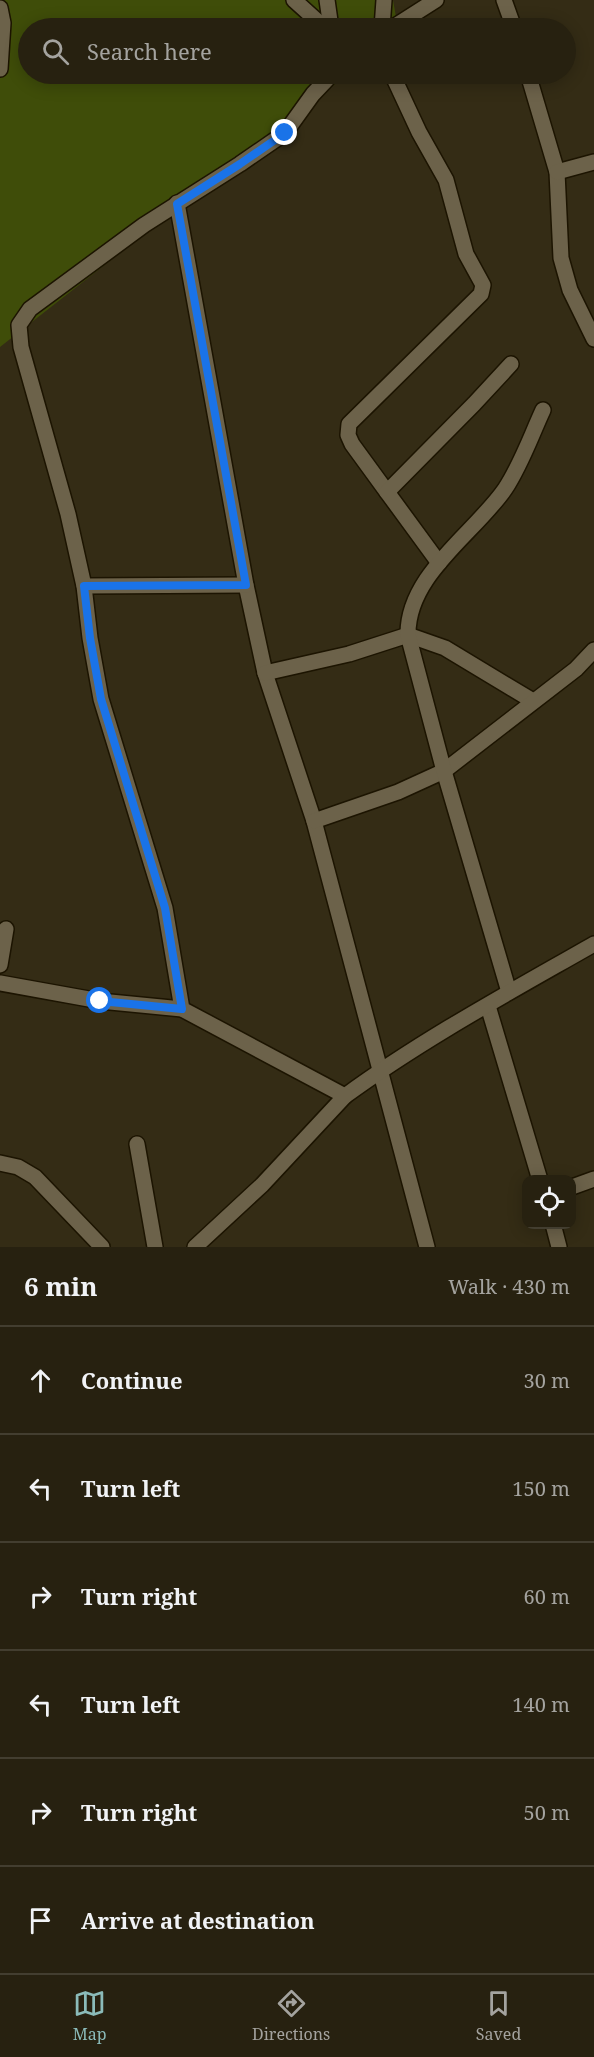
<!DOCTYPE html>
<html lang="en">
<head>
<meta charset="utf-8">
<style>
  :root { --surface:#272110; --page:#2f2919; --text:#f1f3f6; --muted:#a4a39f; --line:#433e30; --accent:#8bbbb9 }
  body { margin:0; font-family:"Noto Serif",serif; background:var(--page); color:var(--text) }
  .controls { position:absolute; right:18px; bottom:18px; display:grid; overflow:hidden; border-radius:12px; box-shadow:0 3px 15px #0003 }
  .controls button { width:54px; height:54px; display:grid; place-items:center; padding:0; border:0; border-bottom:2px solid var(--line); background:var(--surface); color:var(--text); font:30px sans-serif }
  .stop { position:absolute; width:18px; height:18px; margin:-14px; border:4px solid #1a73e8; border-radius:50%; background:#fff }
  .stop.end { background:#1a73e8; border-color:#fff; box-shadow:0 2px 6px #0008 }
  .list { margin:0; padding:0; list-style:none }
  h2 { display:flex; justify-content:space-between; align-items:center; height:78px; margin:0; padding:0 24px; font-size:26px }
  h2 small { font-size:20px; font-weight:400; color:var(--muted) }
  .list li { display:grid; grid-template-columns:39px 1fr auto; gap:18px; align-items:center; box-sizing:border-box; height:108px; padding:0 24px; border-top:2px solid var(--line) }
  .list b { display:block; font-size:22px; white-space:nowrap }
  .list em { font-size:20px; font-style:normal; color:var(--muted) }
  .icon { flex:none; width:33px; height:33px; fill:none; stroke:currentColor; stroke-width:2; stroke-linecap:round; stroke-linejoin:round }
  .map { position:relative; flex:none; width:594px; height:1247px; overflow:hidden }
  .search { position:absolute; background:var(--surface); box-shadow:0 3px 15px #0003; left:18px; right:18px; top:18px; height:66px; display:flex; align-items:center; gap:15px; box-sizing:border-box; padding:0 21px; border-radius:33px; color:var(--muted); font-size:22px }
  .sheet { height:726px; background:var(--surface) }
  nav { display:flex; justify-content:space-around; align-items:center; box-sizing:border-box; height:84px; border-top:2px solid var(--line); background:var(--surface); font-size:16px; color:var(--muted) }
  nav a { display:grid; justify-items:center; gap:3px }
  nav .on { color:var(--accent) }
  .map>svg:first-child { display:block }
  .green { fill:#3f4d09 }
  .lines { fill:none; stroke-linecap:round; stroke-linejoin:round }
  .minor-casing { stroke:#1c1401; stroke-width:18 }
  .minor { stroke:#6c624a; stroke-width:15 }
  .route { stroke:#1a73e8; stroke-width:8 }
</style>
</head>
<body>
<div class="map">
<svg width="594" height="1247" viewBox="0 0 594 1247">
  <rect width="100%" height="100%" fill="#342c15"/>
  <polygon class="green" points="0,0 393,0 398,28 28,28 28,74 348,74 0,347"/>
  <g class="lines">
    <g class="minor-casing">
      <g id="minor">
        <polyline points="294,0 325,28"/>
        <polyline points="327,0 331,28"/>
        <polyline points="504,0 514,28"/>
        <polyline points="0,8 3,23 0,69"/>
        <polyline points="382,28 384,0"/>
        <polyline points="392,28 436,0"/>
        <polyline points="528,74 557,172 561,258 570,290 594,339"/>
        <polyline points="557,172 594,162"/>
        <polyline points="177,203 246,585 265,673 314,821 427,1247"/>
        <polyline points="387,492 352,444 348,435 349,424 481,294 483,285 466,254 446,180 419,132 392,74"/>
        <polyline points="439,563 387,492 474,404 511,364"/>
        <polyline points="84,586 246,585"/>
        <polyline points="265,673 349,654 408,635 445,648 533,701"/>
        <polyline points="314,821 398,792 444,771 576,669 594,650"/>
        <polyline points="0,965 6,929"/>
        <polyline points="0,983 100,1001 182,1009"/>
        <path d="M509 992 444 771 408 635C407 575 474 534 505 489 521 465 531 436 543 410"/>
        <polyline points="488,1006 540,1180"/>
        <path d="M345 1096C423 1039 510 992 594 944"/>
        <polyline points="137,1144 155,1247"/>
        <polyline points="0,1163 18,1167 35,1177 102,1247"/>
        <polyline points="572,1187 594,1179"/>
        <polyline points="553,1224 559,1247"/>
        <polyline points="195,1247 262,1185 345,1096 182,1009 165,908 101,699 90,638 84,586 68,514 21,347 19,325 30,309 144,225 240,164 285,133 313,94 332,74"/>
      </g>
    </g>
    <use href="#minor" class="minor"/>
  </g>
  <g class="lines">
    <polyline class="route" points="100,1001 182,1009 165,908 101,699 90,638 84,586 246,585 177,204 240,164 285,133"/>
  </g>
</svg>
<div class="controls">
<button><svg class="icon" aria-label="locate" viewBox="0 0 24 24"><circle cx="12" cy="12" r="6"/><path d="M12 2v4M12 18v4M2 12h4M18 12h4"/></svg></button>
</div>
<div class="stop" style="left:100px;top:1001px"></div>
<div class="stop end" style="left:285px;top:133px"></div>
<div class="search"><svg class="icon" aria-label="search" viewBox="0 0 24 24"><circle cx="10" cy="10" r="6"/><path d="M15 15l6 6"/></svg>Search here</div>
</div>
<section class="sheet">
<h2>6 min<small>Walk · 430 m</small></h2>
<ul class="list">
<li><svg class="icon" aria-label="ahead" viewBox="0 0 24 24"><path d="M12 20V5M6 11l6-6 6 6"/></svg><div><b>Continue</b></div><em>30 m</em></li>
<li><svg class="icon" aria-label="left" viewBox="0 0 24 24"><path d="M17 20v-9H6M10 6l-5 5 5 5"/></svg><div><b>Turn left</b></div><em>150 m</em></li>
<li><svg class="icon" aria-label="right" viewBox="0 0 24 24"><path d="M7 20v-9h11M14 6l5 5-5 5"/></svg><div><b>Turn right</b></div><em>60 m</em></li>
<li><svg class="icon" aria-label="left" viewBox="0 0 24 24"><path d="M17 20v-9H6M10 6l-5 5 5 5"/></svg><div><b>Turn left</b></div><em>140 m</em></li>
<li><svg class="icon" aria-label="right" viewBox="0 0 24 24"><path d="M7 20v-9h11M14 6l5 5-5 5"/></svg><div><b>Turn right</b></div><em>50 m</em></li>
<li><svg class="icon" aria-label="arrive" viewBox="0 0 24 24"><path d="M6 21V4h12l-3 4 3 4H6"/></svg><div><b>Arrive at destination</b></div></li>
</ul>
</section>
<nav>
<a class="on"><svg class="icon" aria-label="map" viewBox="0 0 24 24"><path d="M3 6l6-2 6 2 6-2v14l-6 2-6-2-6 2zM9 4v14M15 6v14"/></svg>Map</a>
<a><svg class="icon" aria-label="directions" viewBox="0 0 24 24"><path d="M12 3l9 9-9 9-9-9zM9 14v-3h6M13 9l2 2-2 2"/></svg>Directions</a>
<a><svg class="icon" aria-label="saved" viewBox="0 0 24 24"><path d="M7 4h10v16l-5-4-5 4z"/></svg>Saved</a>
</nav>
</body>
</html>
